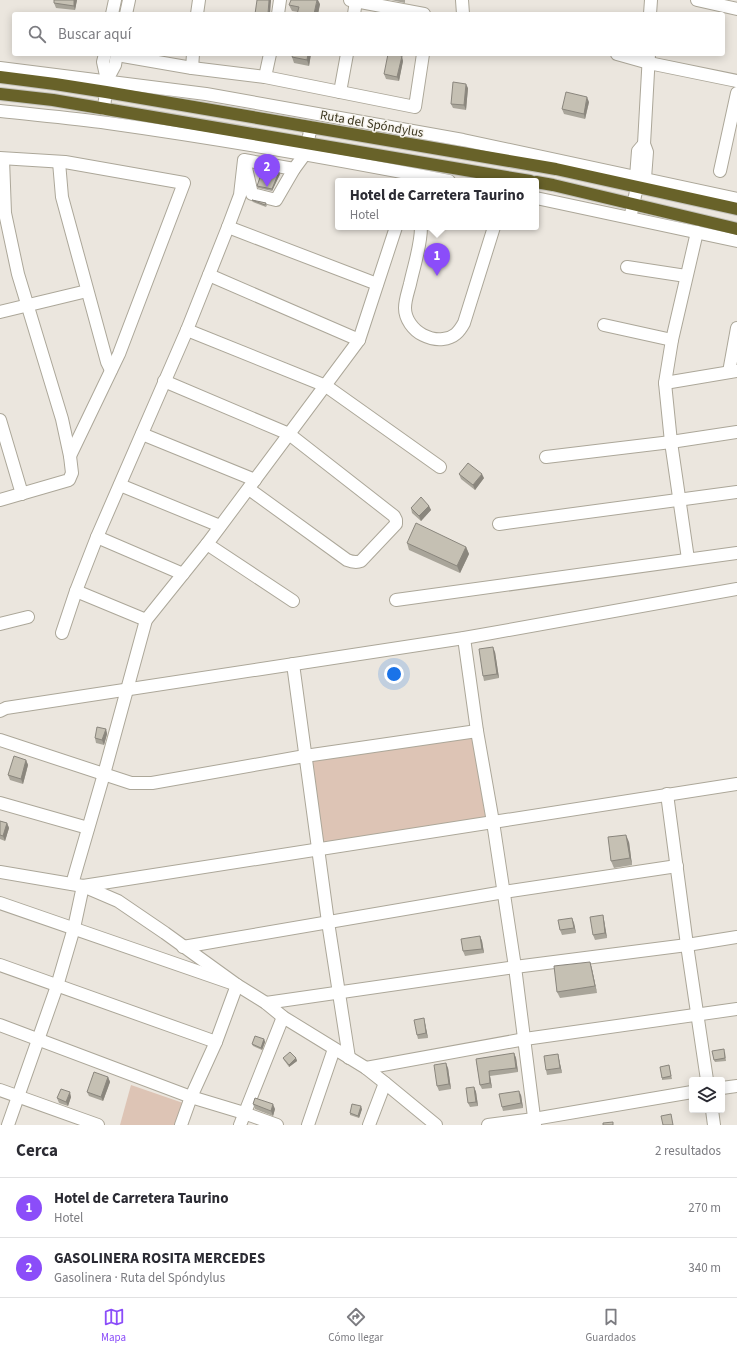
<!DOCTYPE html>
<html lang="es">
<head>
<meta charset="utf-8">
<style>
  :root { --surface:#fff; --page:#f7f7f7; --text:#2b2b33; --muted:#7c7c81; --line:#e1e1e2; --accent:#8b4df9 }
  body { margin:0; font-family:"Source Sans 3",sans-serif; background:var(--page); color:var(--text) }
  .controls { position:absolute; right:12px; bottom:12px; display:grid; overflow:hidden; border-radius:4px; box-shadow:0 2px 10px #0003 }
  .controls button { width:36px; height:36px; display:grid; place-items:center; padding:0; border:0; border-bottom:1px solid var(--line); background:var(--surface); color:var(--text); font:20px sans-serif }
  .you { position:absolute; left:394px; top:674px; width:14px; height:14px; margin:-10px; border:3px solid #fff; border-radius:50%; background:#1a73e8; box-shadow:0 0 0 6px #1a73e833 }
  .badge { display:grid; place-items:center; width:26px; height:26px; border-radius:50%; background:var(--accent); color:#fff; font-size:13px; font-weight:700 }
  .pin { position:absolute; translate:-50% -33px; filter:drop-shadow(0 1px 2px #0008) }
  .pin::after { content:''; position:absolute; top:21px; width:14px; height:12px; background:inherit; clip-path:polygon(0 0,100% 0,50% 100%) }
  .popup { position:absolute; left:335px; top:178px; width:204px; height:52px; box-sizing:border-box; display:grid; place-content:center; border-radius:4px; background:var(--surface); filter:drop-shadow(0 1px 3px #0005); font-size:13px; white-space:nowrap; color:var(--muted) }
  .popup b { font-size:15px; color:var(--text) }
  .popup::after { content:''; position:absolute; left:50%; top:100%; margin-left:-8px; border:8px solid transparent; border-top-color:var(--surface) }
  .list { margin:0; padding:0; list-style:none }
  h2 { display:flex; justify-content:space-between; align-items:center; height:52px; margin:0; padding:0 16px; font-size:17px }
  h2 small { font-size:13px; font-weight:400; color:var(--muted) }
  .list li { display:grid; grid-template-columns:26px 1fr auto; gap:12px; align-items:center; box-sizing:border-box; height:60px; padding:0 16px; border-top:1px solid var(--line) }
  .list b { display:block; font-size:15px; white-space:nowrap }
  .list p { margin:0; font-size:13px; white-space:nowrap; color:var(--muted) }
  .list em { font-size:13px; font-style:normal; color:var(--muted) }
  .icon { flex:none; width:22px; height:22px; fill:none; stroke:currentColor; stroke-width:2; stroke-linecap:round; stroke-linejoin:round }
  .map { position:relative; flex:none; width:737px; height:1125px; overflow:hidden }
  .search { position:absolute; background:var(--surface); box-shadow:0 2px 10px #0003; left:12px; right:12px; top:12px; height:44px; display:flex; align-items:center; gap:10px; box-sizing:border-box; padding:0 14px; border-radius:4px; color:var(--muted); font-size:15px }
  .sheet { height:172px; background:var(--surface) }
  nav { display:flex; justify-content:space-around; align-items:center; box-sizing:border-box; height:56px; border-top:1px solid var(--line); background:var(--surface); font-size:11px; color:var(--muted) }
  nav a { display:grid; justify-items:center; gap:2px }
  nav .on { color:var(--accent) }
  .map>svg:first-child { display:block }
  .green { fill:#ddc4b5 }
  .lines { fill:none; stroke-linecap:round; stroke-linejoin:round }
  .minor-casing { stroke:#aca799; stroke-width:14 }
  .highway-casing { stroke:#c4c3bc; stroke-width:14 }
  .minor { stroke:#fff; stroke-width:12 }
  .highway { stroke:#686229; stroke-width:12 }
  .wall { fill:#a9a59a }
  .shaded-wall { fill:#8a867d }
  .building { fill:#c5c0b3; stroke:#8a867d }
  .labels { text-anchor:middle; stroke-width:3; stroke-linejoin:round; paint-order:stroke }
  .street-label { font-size:13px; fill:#3b361f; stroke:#f7f4ee }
</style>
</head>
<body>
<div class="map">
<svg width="737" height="1125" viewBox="0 0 737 1125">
  <rect width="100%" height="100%" fill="#ebe6de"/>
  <g class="green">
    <polygon points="472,736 486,821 362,839 321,843 310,759"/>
    <polygon points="131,1085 189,1105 181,1125 120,1125"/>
  </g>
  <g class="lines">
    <g class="minor-casing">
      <g id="minor">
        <polyline points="350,0 424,14"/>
        <polyline points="462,0 463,14"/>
        <polyline points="697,0 737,9"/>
        <polyline points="112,14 115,0"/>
        <polyline points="126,14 129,0"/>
        <polyline points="197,14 199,0"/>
        <polyline points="278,14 280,0"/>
        <polyline points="354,14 356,1"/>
        <polyline points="650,14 651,0"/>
        <polyline points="617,54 649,63 737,81"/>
        <polyline points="117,55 192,68 265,77 415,107 423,54"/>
        <polyline points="0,68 206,94 463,140 737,199"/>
        <polyline points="192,68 193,54"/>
        <polyline points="265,77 270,54"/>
        <polyline points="107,80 115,65 117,54"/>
        <polyline points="340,92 347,54"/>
        <polyline points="104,109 107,80 103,62 105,54"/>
        <path d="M0 111C36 115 72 118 108 123 222 139 336 159 449 181"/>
        <polyline points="0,158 65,162 184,183 119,354 70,456"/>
        <polyline points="59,162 62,197 107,362 111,370"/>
        <polyline points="246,168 252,194 276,200 294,169 305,154 311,127"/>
        <polyline points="720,171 737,93"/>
        <polyline points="640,184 645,178 647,152 644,144 649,54"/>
        <polyline points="536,198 737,241"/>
        <polyline points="631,214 637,187 636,177 638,151 644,144"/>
        <polyline points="228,227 377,284"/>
        <path d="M421 227C421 246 414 265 410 284 408 292 405 300 405 308 405 319 413 330 423 335 429 338 436 340 443 339 454 338 459 332 464 323L494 227"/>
        <polyline points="627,267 686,276"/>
        <polyline points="209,275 359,340"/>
        <polyline points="0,312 87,291"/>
        <polyline points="604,325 672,340"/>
        <polyline points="187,330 326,386 440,467"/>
        <polyline points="729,372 737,328"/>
        <path d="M164 381 289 434 394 516 396 520V524L361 561C356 563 352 562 347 560L249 489"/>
        <polyline points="665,383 737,371"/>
        <polyline points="0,420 22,494"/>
        <polyline points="142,434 255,480"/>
        <polyline points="546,457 671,442 737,432"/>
        <polyline points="120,485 220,526"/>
        <polyline points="0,500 69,480 72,473 70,456 62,419 18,274 5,213 3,159"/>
        <polyline points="499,524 737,492"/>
        <polyline points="97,537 183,574"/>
        <polyline points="207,544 293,601"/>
        <polyline points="688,559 671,442 665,383 672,340 697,232"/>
        <polyline points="76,591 146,620"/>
        <polyline points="396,600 737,553"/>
        <polyline points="0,624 28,617"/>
        <polyline points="62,633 76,591 97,537 187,330 228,227 240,195 244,160 294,169"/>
        <polyline points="464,638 477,731 493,822 515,967 535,1125"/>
        <polyline points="293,664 328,922 349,1058"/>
        <polyline points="0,711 6,708 464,638 737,589"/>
        <polyline points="0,740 131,783 152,783 305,756 477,731"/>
        <polyline points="667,794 687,945 707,1080"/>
        <polyline points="0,803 88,828"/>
        <polyline points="0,872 83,886 118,901 165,933 237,985 266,1003 283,1017 366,1068 385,1083 436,1125"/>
        <polyline points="72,884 104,774 146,620 207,544 359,340 396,227"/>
        <polyline points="0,903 237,985 216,1042 191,1097 181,1125"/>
        <polyline points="183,947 504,892 677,866"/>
        <polyline points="0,965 216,1042"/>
        <polyline points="266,1003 515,967 687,945 737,937"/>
        <polyline points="0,1025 191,1097 244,1113 277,1125"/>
        <polyline points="366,1068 525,1039 737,1009"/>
        <polyline points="722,1088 737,1086"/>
        <polyline points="0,1090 98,1125"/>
        <polyline points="712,1110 714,1125"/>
        <polyline points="8,1125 57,986 74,928 83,886 737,784"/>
        <polyline points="240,1125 283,1017"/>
        <polyline points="308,1125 334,1049"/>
        <polyline points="369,1125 385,1083"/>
        <polyline points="488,1125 534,1119 692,1092"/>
      </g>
    </g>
    <g class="highway-casing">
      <g id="highway">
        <polyline points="0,77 55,84 106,92 556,169 737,209"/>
        <polyline points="0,94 53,100 530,181"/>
        <polyline points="536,182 553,185 737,229"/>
      </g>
    </g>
    <use href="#minor" class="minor"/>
    <use href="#highway" class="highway"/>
  </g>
  <g class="wall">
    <polygon points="77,0 75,10 56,8 54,3"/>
    <polygon points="391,0 405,0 405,3"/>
    <polygon points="320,4 318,14 297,14 298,12 292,11 289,5"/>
    <polygon points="311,54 309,66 294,63 292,57"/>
    <polygon points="403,61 399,81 386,79 384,74"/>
    <polygon points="468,88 466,110 453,108 451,104"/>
    <polygon points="589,102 585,119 564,114 562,109"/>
    <polygon points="280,174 272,191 258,188 257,186"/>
    <polygon points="252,200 266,203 267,205 266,207 253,202"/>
    <polygon points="459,474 484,478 475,490 461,479"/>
    <polygon points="429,506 431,510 421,521 412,513 411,508"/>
    <polygon points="407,543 466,547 469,554 460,573 409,550"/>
    <polygon points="495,652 499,678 484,681 483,676"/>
    <polygon points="106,729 107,734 104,745 96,743 95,738"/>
    <polygon points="26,760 28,765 23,784 10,780 8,775"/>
    <polygon points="0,821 7,823 9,828 5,841 0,839"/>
    <polygon points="629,842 632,865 614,868 611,861"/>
    <polygon points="603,915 604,920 607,938 595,940 593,935"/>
    <polygon points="574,923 576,933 562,935 560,930"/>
    <polygon points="480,936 482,941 484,953 465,956 463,951"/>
    <polygon points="590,962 592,969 597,993 560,998 557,992"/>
    <polygon points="425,1023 428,1038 418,1039 417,1035"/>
    <polygon points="264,1039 265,1042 262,1050 253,1046 252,1044"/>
    <polygon points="725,1052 726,1061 715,1062 714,1060"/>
    <polygon points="514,1053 516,1058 518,1072 490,1076 492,1088 482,1089 480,1085 476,1059"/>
    <polygon points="558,1054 559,1059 562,1073 547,1075 546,1070"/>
    <polygon points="283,1058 296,1058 297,1061 289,1067 284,1060"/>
    <polygon points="669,1065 672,1079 662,1080 662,1078"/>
    <polygon points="448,1068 451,1089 439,1091 437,1086"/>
    <polygon points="108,1077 110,1082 103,1101 89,1096 87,1092"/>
    <polygon points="474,1087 476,1092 478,1106 470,1107 468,1103"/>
    <polygon points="521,1095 523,1108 503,1111 502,1107"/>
    <polygon points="71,1097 68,1106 59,1103 57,1098"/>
    <polygon points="253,1104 275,1109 273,1116 255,1109"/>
    <polygon points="362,1109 359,1118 350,1115 350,1113"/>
  </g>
  <g class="shaded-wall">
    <polygon points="74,0 77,0 75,10 74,6"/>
    <polygon points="269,0 271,0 271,1 270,14 268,14"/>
    <polygon points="317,0 318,0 320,4 318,14 314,14"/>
    <polygon points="308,54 311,54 309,66 307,60"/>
    <polygon points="402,56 403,61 399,81 397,77"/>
    <polygon points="466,84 468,88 466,110 464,105"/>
    <polygon points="587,97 589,102 585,119 584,114"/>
    <polygon points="279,172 280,174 272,191 272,189"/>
    <polygon points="482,474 484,478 475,490 473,485"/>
    <polygon points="429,506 431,510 421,521 419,516"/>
    <polygon points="466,547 469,554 460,573 457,566"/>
    <polygon points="493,647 495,652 499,678 497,674"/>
    <polygon points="106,729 107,734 104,745 102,740"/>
    <polygon points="26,760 28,765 23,784 21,779"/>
    <polygon points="7,823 9,828 5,841 3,836"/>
    <polygon points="626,835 629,842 632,865 630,858"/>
    <polygon points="603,915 604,920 607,938 605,933"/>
    <polygon points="572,918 574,923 576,933 574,928"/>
    <polygon points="480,936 482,941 484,953 482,949"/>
    <polygon points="590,962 592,969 597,993 595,986"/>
    <polygon points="424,1018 428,1038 426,1033"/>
    <polygon points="264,1039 265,1042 262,1050 261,1048"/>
    <polygon points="514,1053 516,1058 518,1072 516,1068"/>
    <polygon points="558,1054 559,1059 562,1073 560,1068"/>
    <polygon points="296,1058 297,1061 289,1067 289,1065"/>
    <polygon points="446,1063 448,1068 451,1089 449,1084"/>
    <polygon points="489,1071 490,1076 492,1088 490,1083"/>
    <polygon points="108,1077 110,1082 103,1101 101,1097"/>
    <polygon points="474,1087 476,1092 478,1106 476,1102"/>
    <polygon points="519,1091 521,1095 523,1108 521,1103"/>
    <polygon points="70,1092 71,1097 68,1106 66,1102"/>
    <polygon points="273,1104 275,1109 273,1116 271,1111"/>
    <polygon points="361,1106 362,1109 359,1118 358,1116"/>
  </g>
  <g class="building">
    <polygon points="54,0 74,0 74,6 54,3"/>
    <polygon points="257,0 269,0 268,14 255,14"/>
    <polygon points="291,0 317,0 314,14 297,14 299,7 289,5"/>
    <polygon points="293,54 308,54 307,60 292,57"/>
    <polygon points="388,54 393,54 402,56 397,77 384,74"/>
    <polygon points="453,82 466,84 464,105 451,104"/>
    <polygon points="566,92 587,97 584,114 562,109"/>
    <polygon points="263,169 279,172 272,189 257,186"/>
    <polygon points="252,200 266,203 265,205"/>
    <polygon points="468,463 482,474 473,485 459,474"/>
    <polygon points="421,497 429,506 419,516 411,508"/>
    <polygon points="416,523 466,547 457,566 407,543"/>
    <polygon points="493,647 497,674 483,676 479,649"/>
    <polygon points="97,727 106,729 102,740 95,738"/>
    <polygon points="14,756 26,760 21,779 8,775"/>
    <polygon points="0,821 7,823 3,836 0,835"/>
    <polygon points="626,835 630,858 611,861 608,837"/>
    <polygon points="603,915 605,933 593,935 590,917"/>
    <polygon points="572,918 574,928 560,930 558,920"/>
    <polygon points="480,936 482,949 463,951 461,939"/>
    <polygon points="590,962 595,986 557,992 554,966"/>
    <polygon points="424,1018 426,1033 417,1035 414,1020"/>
    <polygon points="255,1036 264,1039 261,1048 252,1044"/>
    <polygon points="724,1049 725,1058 714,1060 712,1051"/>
    <polygon points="290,1052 296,1058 289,1065 283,1058"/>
    <polygon points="514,1053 516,1068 489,1071 490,1083 480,1085 476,1059"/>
    <polygon points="558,1054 560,1068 546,1070 544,1056"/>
    <polygon points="446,1063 449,1084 437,1086 434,1065"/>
    <polygon points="669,1065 671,1076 662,1078 660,1067"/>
    <polygon points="94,1072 108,1077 101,1097 87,1092"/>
    <polygon points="474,1087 476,1102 468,1103 466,1088"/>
    <polygon points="61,1089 70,1092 66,1102 57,1098"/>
    <polygon points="519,1091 521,1103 502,1107 499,1094"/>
    <polygon points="255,1098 273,1104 271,1111 253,1104"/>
    <polygon points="352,1104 361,1106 358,1116 350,1113"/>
    <polygon points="671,1114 673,1125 663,1125 661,1116"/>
    <polygon points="613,1122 613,1125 603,1125 603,1123"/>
  </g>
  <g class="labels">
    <g class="street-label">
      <text transform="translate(372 123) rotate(10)" y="5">Ruta del Spóndylus</text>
    </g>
  </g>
</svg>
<div class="controls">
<button><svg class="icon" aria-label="layers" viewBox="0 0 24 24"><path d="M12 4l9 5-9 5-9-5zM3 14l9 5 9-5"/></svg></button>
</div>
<div class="you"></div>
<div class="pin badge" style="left:437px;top:276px">1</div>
<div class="popup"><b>Hotel de Carretera Taurino</b>Hotel</div>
<div class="pin badge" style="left:267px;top:187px">2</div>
<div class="search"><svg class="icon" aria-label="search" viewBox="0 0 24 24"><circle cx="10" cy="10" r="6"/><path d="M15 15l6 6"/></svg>Buscar aquí</div>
</div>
<section class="sheet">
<h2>Cerca<small>2 resultados</small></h2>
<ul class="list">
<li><span class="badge">1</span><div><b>Hotel de Carretera Taurino</b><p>Hotel</p></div><em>270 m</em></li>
<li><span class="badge">2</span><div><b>GASOLINERA ROSITA MERCEDES</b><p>Gasolinera · Ruta del Spóndylus</p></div><em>340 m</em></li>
</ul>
</section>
<nav>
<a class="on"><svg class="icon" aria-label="map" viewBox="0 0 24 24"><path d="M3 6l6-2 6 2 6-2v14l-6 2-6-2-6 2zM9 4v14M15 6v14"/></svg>Mapa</a>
<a><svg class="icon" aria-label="directions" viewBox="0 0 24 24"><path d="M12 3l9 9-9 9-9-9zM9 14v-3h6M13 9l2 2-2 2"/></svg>Cómo llegar</a>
<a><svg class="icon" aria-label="saved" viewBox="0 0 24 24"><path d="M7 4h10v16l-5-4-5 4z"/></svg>Guardados</a>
</nav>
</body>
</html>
